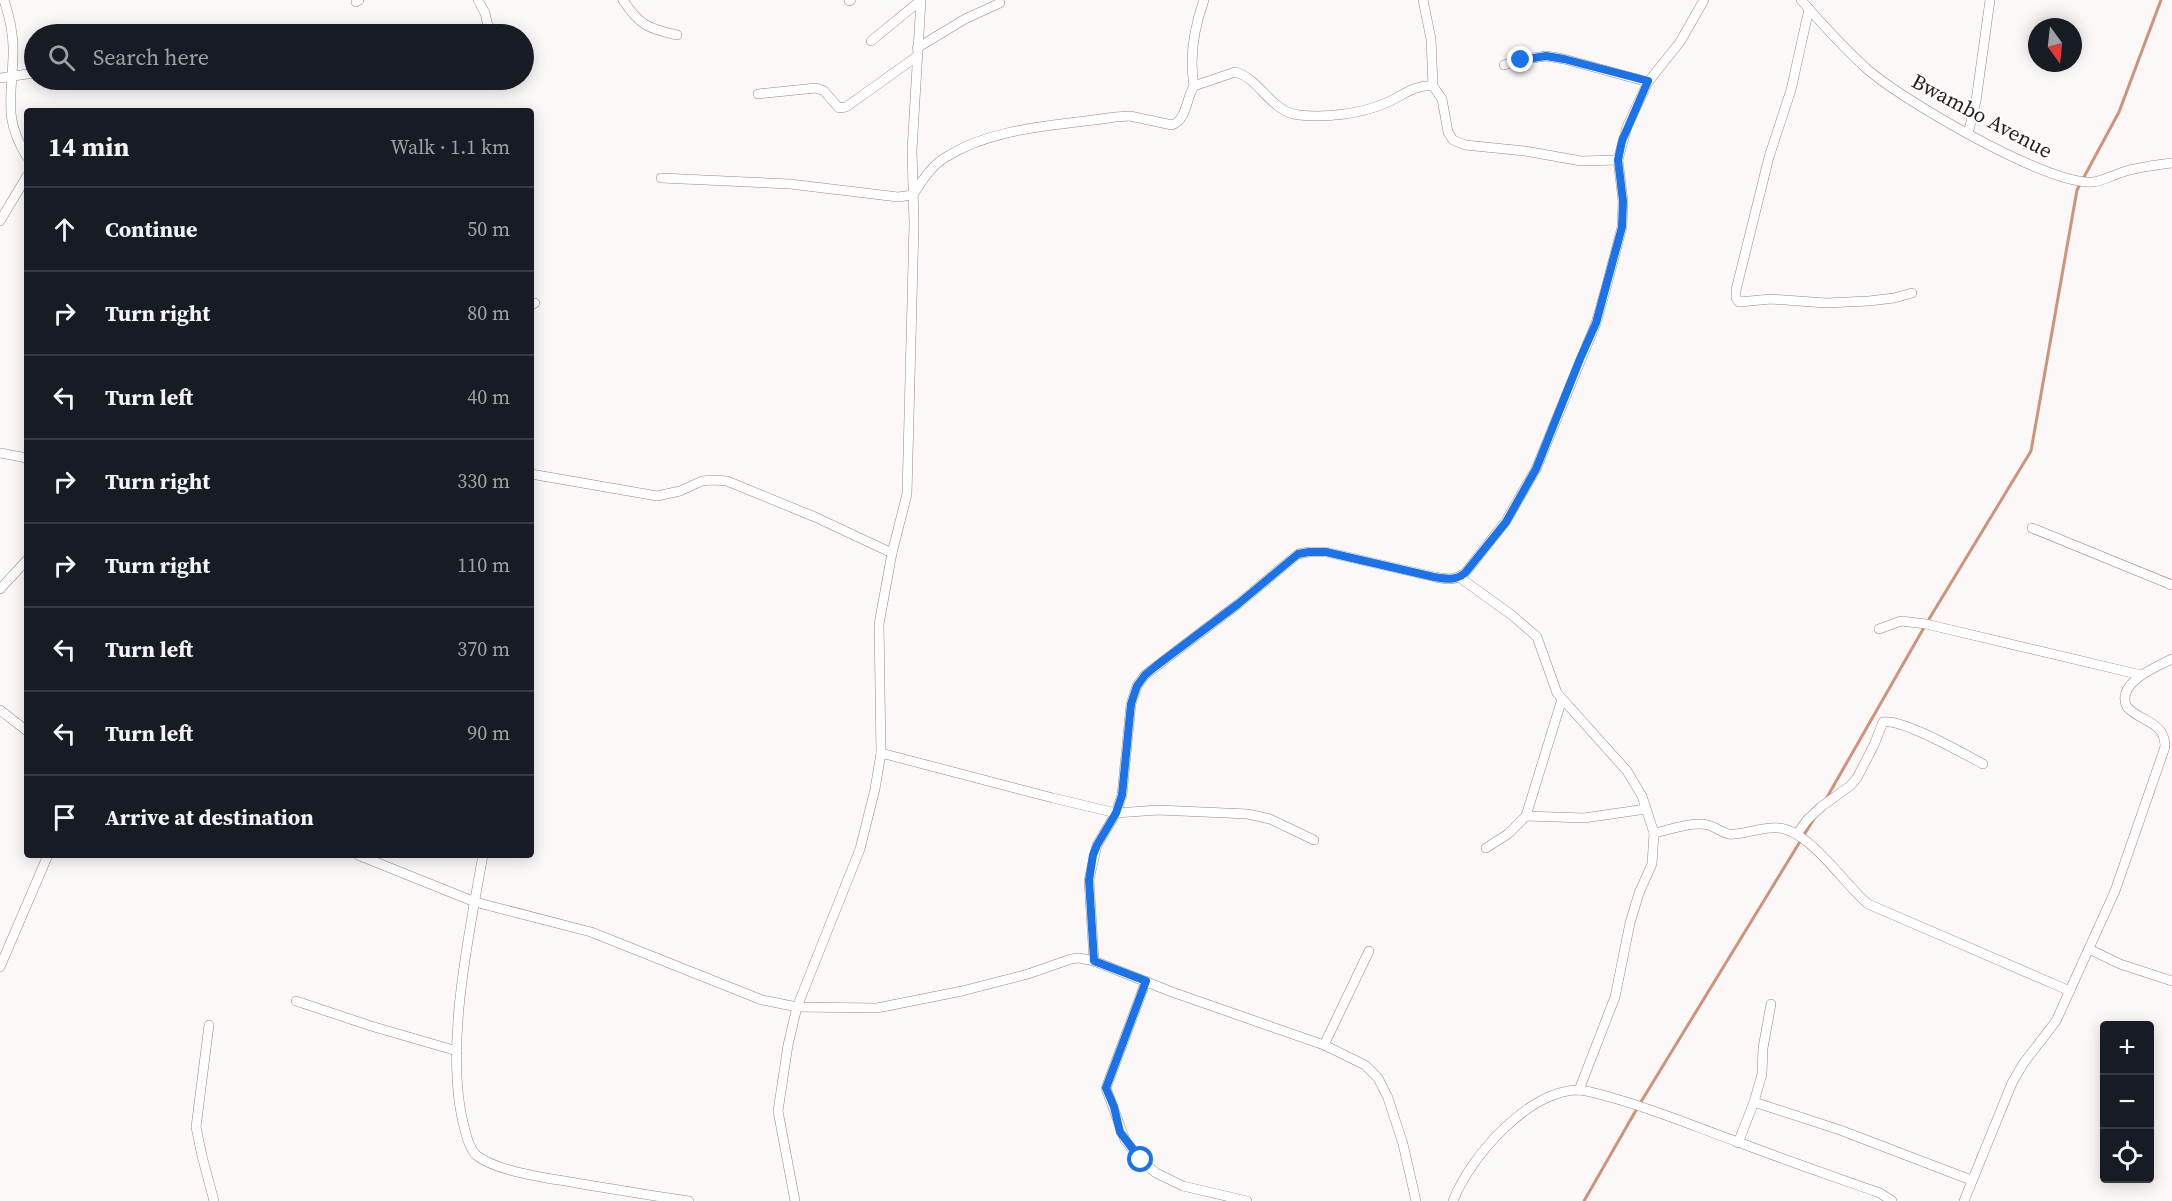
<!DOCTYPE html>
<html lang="en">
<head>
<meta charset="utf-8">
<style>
  :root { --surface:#171b24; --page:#20242c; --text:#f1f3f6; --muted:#9ea1a6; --line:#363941 }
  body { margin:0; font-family:"Source Serif 4",serif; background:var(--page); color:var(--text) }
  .controls { position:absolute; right:18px; bottom:18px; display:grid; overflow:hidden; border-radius:6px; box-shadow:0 3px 15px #0003 }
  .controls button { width:54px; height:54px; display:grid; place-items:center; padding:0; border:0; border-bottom:2px solid var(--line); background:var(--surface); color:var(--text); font:30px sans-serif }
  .compass { position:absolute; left:2028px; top:18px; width:54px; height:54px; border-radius:50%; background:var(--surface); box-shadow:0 3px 15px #0003; rotate:165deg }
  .stop { position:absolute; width:18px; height:18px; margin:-14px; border:4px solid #1a73e8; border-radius:50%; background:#fff }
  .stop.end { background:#1a73e8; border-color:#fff; box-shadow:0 2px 6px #0008 }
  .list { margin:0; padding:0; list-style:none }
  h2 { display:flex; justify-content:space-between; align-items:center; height:78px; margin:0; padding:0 24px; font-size:26px }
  h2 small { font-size:20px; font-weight:400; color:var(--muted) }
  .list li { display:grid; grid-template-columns:39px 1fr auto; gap:18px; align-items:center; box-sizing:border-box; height:84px; padding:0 24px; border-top:2px solid var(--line) }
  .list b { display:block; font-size:22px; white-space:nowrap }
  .list em { font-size:20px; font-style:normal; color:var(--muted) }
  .icon { flex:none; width:33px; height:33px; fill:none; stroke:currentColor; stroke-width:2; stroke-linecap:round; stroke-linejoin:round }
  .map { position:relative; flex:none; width:2172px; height:1201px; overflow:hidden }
  .search { position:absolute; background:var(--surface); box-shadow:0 3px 15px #0003; left:24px; top:24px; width:510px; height:66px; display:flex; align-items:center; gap:15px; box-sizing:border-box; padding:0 21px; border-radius:33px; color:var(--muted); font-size:22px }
  .panel { position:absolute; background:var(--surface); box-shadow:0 3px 15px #0003; left:24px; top:108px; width:510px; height:750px; border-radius:6px }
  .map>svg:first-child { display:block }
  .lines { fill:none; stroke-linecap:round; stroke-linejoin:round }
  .stream { stroke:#cf937a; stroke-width:3 }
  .minor-casing { stroke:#9a8880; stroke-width:10 }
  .minor { stroke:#fff; stroke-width:9 }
  .route { stroke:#1a73e8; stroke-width:8 }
  .labels { text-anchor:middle; stroke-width:4.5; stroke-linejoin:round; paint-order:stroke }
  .street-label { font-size:21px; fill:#241d1a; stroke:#fff }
</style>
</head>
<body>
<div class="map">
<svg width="2172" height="1201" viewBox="0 0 2172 1201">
  <rect width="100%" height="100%" fill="#fcf8f7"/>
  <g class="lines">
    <g class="stream">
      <polyline points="1826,799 1926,624 2031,451 2077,190 2119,112 2161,0"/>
      <polyline points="1584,1201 1639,1105 1815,817"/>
    </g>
    <g class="minor-casing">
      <g id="minor">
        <path d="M4 0C10 18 14 37 13 56 12 98 3 118 27 157"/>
        <polyline points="478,0 485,13 490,34"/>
        <path d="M623 0C639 25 649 29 677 35"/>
        <polyline points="1423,0 1431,39 1433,86"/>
        <path d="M1801 0C1822 24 1844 48 1867 69 1902 100 2049 186 2093 182 2103 181 2113 175 2123 172 2139 167 2155 165 2172 163"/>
        <polyline points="849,1 851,0"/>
        <polyline points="356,2 359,0"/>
        <polyline points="1809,9 1791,90 1769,157 1736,290 1736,298 1739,302 1771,299 1826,303 1869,301 1894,298 1912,293"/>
        <polyline points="871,41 920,1"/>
        <polyline points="917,48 965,19 1000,3"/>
        <polyline points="1504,65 1520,60 1546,56 1564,59 1648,82"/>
        <polyline points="0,78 34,73"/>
        <path d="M1194 86C1189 57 1194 28 1204 0"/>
        <polyline points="758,94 816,88 824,91 839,108 846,107 916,57"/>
        <polyline points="1968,134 1976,101 1990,0"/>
        <path d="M661 178 790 184 898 197 913 195C922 181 931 166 946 157 995 126 1059 126 1115 117L1130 116 1172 125C1187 120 1186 98 1194 86L1235 72C1260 78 1270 112 1299 115 1327 118 1360 114 1386 103 1402 96 1415 84 1433 86L1442 99 1448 132 1453 140 1465 145 1525 151 1581 161 1618 160"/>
        <polyline points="0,221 27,176"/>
        <polyline points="531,305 535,303"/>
        <polyline points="0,453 27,458"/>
        <polyline points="531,474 657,496 680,491 702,481 713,480 727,481 815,517 892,553"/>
        <polyline points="2032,528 2172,585"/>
        <polyline points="1459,577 1513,616 1537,637 1557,693 1627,771 1642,796 1654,833 1652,864 1639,893 1630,923 1615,997 1579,1090"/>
        <polyline points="0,589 27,560"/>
        <polyline points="1879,629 1901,621 1926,624 2141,675"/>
        <polyline points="0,710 27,731"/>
        <polyline points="881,753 1053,798 1116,813 1158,810 1248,814 1270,819 1314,840"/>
        <polyline points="1526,816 1584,818 1646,809"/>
        <path d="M1654 833C1670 830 1692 821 1708 825 1716 827 1722 833 1729 834 1740 836 1763 826 1779 828 1810 831 1844 884 1868 904L2070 991"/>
        <path d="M1797 834 1807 820 1822 806 1850 786 1857 778 1874 745 1883 722C1902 718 1964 754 1983 764"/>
        <polyline points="1486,848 1508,834 1526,816 1562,699"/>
        <polyline points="358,855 475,902 591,932 762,1000 797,1007 877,1008 962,991 1028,974 1071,959 1079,958 1094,961 1172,992 1324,1045 1365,1065 1378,1078 1388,1098 1403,1144 1416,1201"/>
        <path d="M483 855C469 934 443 1053 465 1130 467 1139 470 1149 476 1155 497 1172 549 1178 576 1183 614 1189 651 1196 689 1201"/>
        <polyline points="2089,949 2120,964 2172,981"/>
        <path d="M1094 961 1089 880 1097 845 1116 813 1122 795 1131 704 1137 686 1145 675 1238 604 1298 554 1309 552H1326L1435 577C1446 579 1455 581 1465 573L1506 521 1536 469 1596 323 1606 288 1622 227 1623 201 1618 160 1627 127 1648 82 1680 42 1704 0"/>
        <polyline points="0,967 48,855"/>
        <polyline points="1146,981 1106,1088 1125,1140 1141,1160 1156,1173 1183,1186 1247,1201"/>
        <polyline points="296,1001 371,1026 457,1051"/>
        <polyline points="209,1025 196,1127 202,1156 214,1201"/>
        <polyline points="1324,1045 1369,951"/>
        <polyline points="1754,1102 1840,1130 1971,1180"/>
        <polyline points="1738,1143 1754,1102 1762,1074 1763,1048 1771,1004"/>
        <polyline points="795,1201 778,1111 788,1045 797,1007 860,849 875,789 881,753 879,624 892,553 907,494 914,224 912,150 921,0"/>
        <path d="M1453 1201C1470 1157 1527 1092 1577 1090 1588 1090 1602 1095 1613 1098 1656 1110 1696 1127 1738 1142 1785 1160 1832 1176 1880 1193L1892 1201"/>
        <path d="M1964 1201 2012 1083 2023 1064 2056 1021 2115 891 2165 747C2165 721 2142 723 2127 707 2115 683 2156 667 2172 659"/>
      </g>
    </g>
    <use href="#minor" class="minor"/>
  </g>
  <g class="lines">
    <path class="route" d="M1141 1160 1120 1132 1114 1107 1106 1088 1146 981 1094 961 1089 880 1093 855 1097 845 1116 813 1122 795 1131 704 1137 686 1145 675 1156 666 1238 604 1298 554 1309 552H1326L1434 577C1446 579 1455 581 1465 573L1506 522 1536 469 1580 359 1596 323 1622 227 1623 201 1618 160 1622 141 1648 81 1564 59 1546 56 1521 60"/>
  </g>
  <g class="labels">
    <g class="street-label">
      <text transform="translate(1982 116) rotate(28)" y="7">Bwambo Avenue</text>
    </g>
  </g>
</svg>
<div class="controls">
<button>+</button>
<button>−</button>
<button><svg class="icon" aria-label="locate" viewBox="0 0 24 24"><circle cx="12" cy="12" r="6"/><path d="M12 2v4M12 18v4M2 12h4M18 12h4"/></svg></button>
</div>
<svg class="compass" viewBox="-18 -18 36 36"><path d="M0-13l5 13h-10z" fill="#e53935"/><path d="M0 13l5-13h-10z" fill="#9ea1a6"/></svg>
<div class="stop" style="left:1141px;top:1160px"></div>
<div class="stop end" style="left:1521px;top:60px"></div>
<div class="search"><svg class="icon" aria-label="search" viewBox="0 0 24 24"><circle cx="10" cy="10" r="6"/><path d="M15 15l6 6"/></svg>Search here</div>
<section class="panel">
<h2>14 min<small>Walk · 1.1 km</small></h2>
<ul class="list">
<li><svg class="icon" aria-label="ahead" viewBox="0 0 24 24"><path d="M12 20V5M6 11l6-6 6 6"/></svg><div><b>Continue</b></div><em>50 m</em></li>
<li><svg class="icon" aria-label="right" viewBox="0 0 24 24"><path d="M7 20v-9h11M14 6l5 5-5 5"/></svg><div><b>Turn right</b></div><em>80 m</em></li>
<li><svg class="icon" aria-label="left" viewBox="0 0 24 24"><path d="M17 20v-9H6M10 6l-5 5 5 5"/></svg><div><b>Turn left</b></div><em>40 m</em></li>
<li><svg class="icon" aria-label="right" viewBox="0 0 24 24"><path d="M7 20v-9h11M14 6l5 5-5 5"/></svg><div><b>Turn right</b></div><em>330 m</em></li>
<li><svg class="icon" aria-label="right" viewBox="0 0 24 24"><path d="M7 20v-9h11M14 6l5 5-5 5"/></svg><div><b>Turn right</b></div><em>110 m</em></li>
<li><svg class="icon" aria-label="left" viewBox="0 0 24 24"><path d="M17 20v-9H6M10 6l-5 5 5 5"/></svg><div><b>Turn left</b></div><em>370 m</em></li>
<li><svg class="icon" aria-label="left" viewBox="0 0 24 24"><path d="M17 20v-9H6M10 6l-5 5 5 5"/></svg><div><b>Turn left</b></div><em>90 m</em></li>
<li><svg class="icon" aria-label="arrive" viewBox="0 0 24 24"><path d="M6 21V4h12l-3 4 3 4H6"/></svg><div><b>Arrive at destination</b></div></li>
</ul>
</section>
</div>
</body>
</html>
